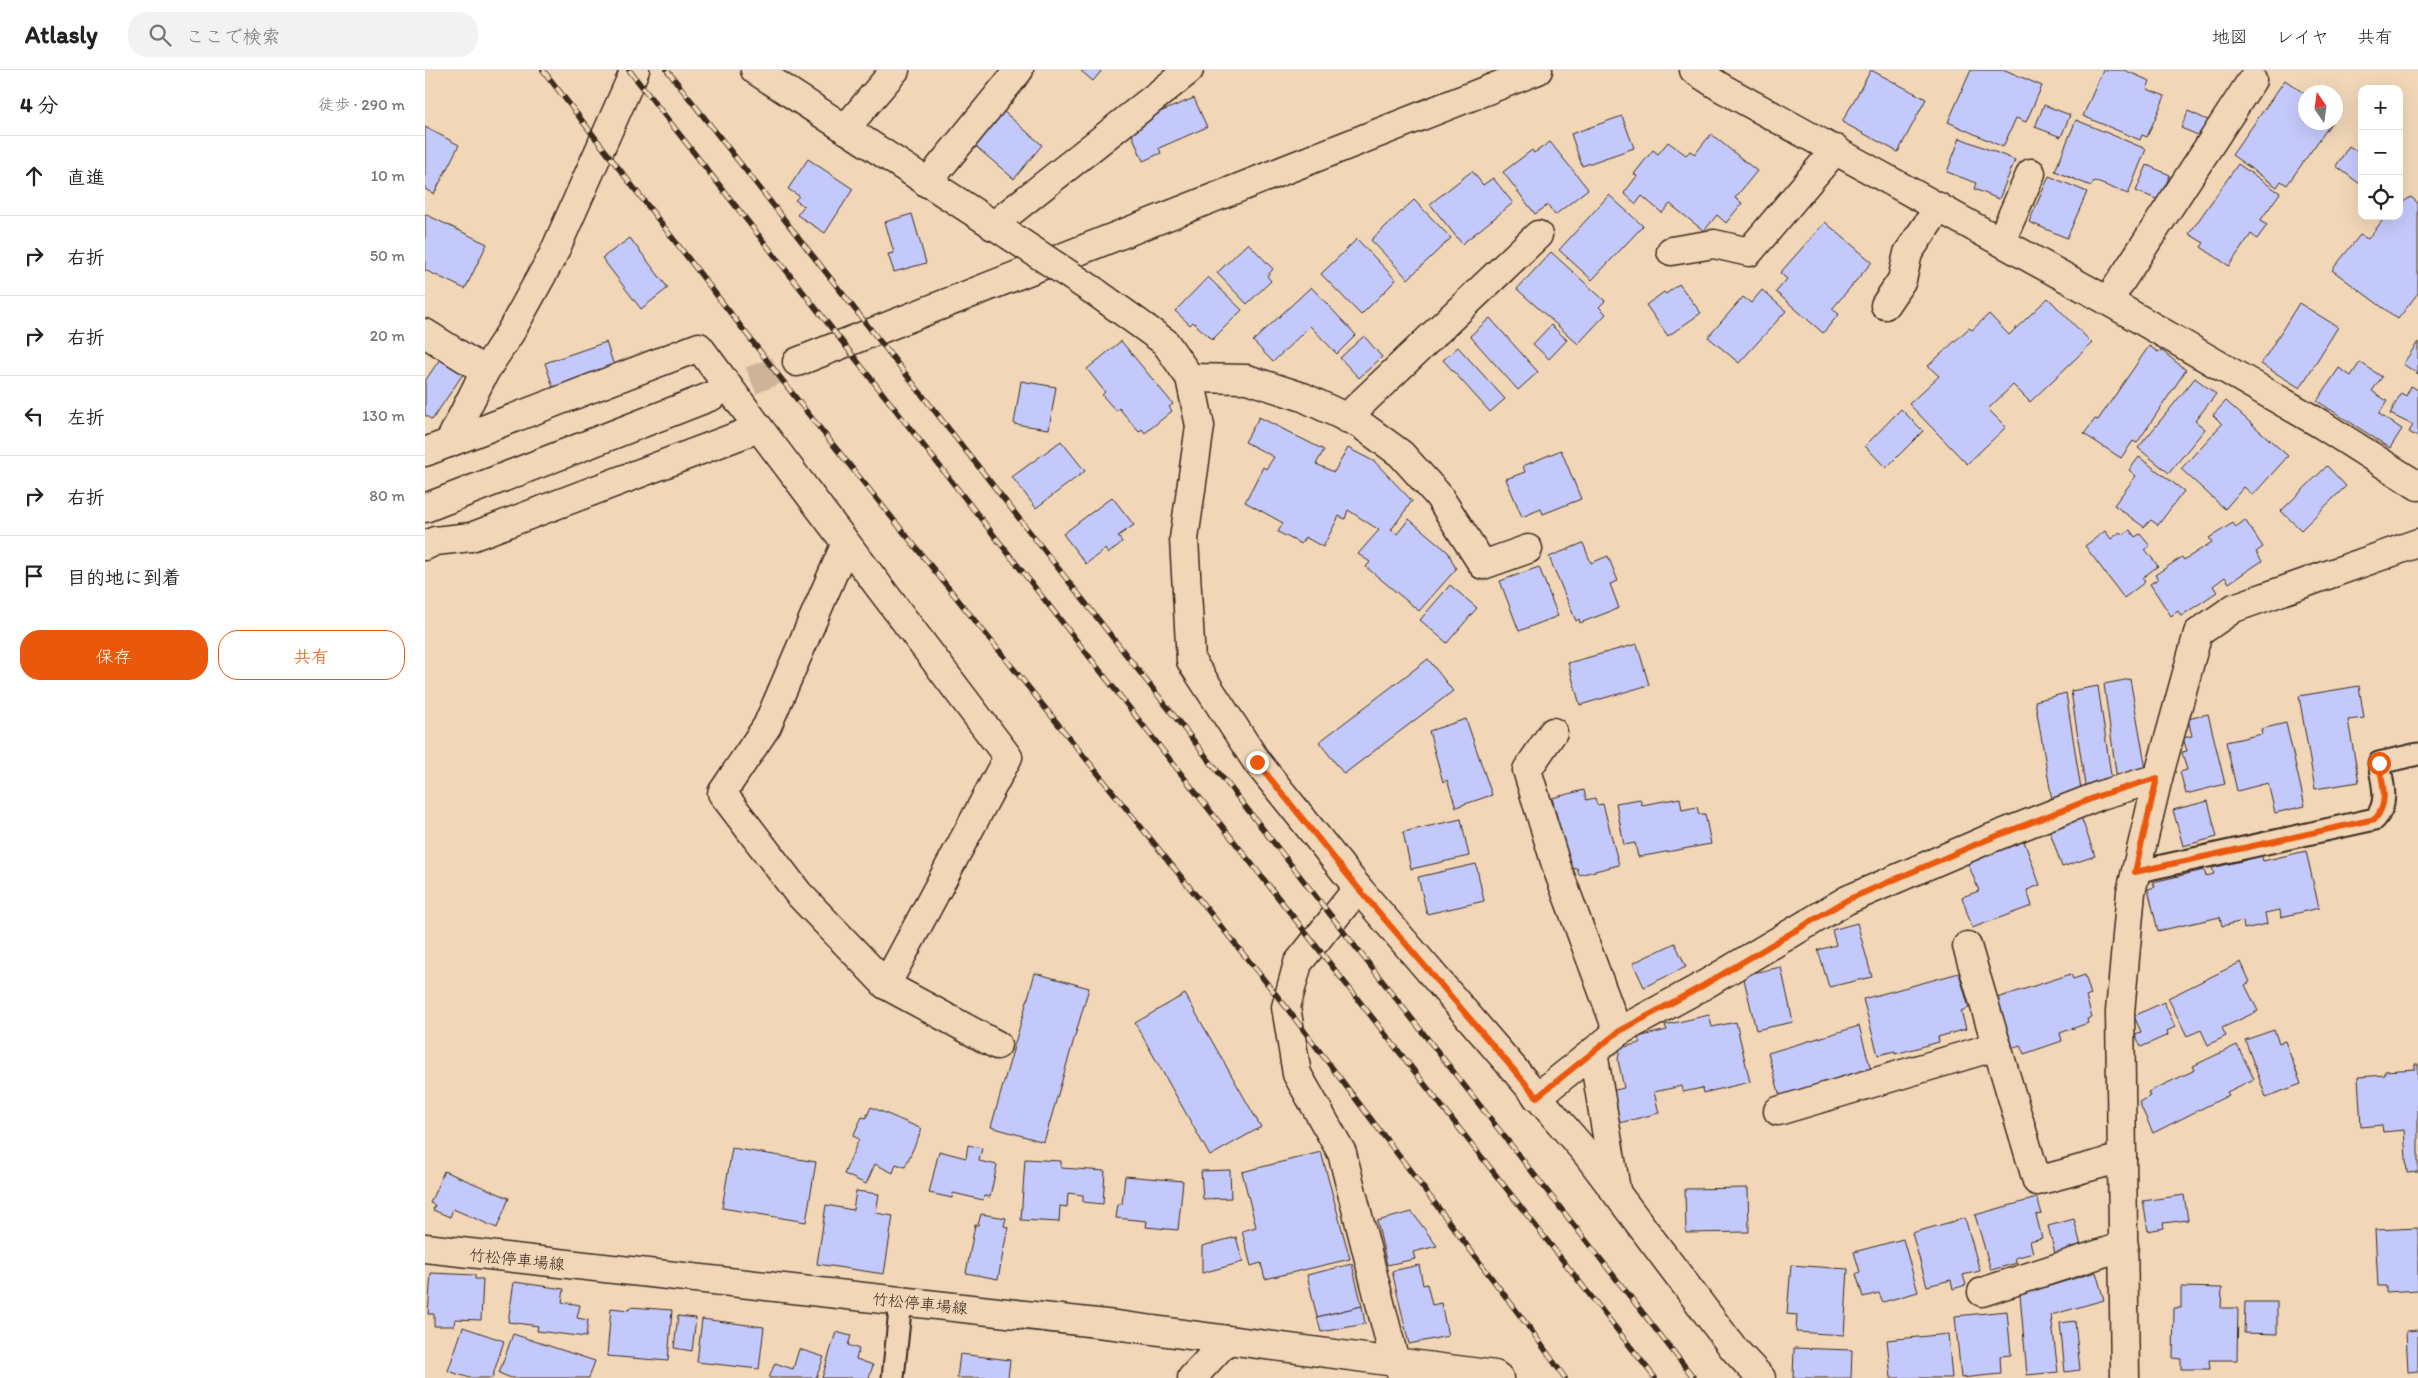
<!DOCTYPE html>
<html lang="ja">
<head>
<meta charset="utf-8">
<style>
  :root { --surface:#fff; --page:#f2f2f2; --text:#222; --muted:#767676; --line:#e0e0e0; --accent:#ea580c }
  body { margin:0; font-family:Itim,"Klee One",sans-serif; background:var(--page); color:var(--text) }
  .controls { position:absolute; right:15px; top:15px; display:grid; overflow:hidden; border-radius:10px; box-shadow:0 5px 20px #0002 }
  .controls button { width:45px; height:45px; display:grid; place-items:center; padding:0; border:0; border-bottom:1px solid var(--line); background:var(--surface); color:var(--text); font:25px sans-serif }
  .compass { position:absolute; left:1873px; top:15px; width:45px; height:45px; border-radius:50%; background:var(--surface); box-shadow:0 5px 20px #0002; rotate:347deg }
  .stop { position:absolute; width:15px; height:15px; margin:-11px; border:4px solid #ea580c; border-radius:50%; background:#fff }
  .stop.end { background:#ea580c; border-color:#fff; box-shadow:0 1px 5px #0008 }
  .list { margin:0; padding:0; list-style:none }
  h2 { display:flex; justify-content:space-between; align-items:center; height:65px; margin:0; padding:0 20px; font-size:21px }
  h2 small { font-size:16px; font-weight:400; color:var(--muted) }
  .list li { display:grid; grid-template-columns:32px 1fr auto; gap:15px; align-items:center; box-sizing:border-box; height:80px; padding:0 20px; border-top:1px solid var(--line) }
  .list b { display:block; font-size:19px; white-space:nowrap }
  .list em { font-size:16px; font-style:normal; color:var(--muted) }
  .actions { display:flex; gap:10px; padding:15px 20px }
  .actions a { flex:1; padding:11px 0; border:1px solid var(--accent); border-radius:20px; text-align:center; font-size:18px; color:var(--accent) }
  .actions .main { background:var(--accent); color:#fff }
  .icon { flex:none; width:28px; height:28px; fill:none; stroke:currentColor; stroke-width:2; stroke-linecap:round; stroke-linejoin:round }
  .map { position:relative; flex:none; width:1993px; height:1308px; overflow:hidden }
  header { display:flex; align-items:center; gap:30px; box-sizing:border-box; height:70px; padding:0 25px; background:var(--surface); border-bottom:1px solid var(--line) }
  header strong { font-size:24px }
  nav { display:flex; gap:28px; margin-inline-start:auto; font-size:18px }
  .search { width:350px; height:45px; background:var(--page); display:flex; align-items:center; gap:12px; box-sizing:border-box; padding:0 18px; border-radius:20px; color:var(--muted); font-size:19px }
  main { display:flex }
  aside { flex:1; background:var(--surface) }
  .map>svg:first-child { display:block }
  .building { fill:#c4c9fb; stroke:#3b2a1e }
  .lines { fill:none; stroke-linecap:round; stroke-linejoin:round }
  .tertiary-tunnel { stroke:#cdb499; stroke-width:28; stroke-dasharray:28 14; stroke-linecap:butt }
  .service-casing { stroke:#3b2a1e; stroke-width:25 }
  .minor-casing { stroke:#3b2a1e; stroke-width:31 }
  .tertiary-casing { stroke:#3b2a1e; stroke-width:31 }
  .secondary-casing { stroke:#3b2a1e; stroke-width:31 }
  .service { stroke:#f1d7b8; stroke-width:21 }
  .minor { stroke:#f1d7b8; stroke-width:28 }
  .tertiary { stroke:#f1d7b8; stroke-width:28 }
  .secondary { stroke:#f1d7b8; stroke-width:28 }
  .rail-casing { stroke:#3b2a1e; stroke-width:5.5 }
  .rail { stroke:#f1d7b8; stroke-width:4; stroke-dasharray:11; stroke-linecap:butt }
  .minor-bridge-casing { stroke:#3b2a1e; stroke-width:31; stroke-linecap:butt }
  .minor-bridge { stroke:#f1d7b8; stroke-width:28 }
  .route { stroke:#ea580c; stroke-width:6 }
  .labels { text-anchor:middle; stroke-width:5; stroke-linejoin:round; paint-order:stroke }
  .street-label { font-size:16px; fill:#3b2a1e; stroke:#f1d7b8 }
</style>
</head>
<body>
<header>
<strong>Atlasly</strong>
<div class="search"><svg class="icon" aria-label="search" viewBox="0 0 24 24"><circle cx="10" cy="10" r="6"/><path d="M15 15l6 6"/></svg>ここで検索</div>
<nav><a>地図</a><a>レイヤ</a><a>共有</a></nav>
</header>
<main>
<aside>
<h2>4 分<small>徒歩 · 290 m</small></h2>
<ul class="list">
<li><svg class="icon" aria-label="ahead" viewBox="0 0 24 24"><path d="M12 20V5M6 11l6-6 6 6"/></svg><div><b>直進</b></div><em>10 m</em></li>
<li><svg class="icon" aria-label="right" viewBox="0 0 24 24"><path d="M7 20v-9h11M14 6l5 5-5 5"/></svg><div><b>右折</b></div><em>50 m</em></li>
<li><svg class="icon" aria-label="right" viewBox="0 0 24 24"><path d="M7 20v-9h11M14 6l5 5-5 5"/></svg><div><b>右折</b></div><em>20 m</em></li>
<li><svg class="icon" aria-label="left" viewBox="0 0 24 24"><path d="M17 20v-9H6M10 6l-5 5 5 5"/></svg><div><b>左折</b></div><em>130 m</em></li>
<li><svg class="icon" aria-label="right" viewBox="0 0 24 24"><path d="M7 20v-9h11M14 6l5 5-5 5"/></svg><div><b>右折</b></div><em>80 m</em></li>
<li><svg class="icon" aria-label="arrive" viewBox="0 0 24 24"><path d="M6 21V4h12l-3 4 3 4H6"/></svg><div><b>目的地に到着</b></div></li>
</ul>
<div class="actions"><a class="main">保存</a><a>共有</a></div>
</aside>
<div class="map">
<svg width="1993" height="1308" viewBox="0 0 1993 1308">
  <rect width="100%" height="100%" fill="#f1d7b8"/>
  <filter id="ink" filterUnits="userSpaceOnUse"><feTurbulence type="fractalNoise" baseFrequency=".02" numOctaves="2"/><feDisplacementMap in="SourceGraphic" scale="10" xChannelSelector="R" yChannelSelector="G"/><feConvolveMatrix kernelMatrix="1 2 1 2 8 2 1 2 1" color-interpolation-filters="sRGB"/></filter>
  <g filter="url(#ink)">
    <g class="building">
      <polygon points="655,0 677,0 668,11"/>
      <polygon points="1446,0 1501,29 1473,82 1417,52"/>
      <polygon points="1546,0 1580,0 1617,16 1601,52 1591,48 1578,77 1523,52"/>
      <polygon points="1678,0 1699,0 1725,11 1722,19 1740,26 1722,67 1717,65 1715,70 1658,46"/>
      <polygon points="1860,10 1880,24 1880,52 1907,52 1862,115 1856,111 1852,117 1807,85"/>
      <polygon points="769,28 782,57 734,78 736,83 718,91 703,55"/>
      <polygon points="1619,35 1645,45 1636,67 1610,57"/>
      <polygon points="578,41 617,75 589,109 549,75"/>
      <polygon points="1763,41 1787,52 1780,68 1756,58"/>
      <polygon points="1197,46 1209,78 1157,96 1146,64"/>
      <polygon points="1651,50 1721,79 1703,124 1669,111 1666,116 1630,101"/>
      <polygon points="0,57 34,75 9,124 0,119"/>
      <polygon points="1286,64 1332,101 1310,128 1317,133 1301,153 1292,145 1279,161 1245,134 1237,143 1217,126 1211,134 1199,123 1212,106 1209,104 1228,80 1233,84 1243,72 1261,85 1265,81 1270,84"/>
      <polygon points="1535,68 1590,90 1574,129 1549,119 1551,113 1522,102"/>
      <polygon points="1125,72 1163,119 1130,145 1123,135 1110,144 1078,102 1107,80 1109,83"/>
      <polygon points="1924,76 1937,85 1935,114 1911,96"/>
      <polygon points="383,89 428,119 400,163 372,145 379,136 370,130 374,126 363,119"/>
      <polygon points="1813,94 1855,123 1835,151 1842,155 1832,169 1826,164 1804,196 1776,177 1779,173 1764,164"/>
      <polygon points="1722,95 1745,105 1734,130 1711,121"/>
      <polygon points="1047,101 1058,115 1068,108 1088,133 1037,174 1005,134"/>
      <polygon points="1624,106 1662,122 1642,168 1604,152"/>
      <polygon points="1184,125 1218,156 1167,210 1134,180"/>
      <polygon points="1986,127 1993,133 1993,223 1973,249 1907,200 1935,165 1943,169 1961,146 1974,146 1974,135"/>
      <polygon points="989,130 1026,168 983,209 946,170"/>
      <polygon points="0,144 62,174 40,219 0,200"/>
      <polygon points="487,144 501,193 469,202 463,184 469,183 460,152"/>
      <polygon points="1400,152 1447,192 1407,239 1414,244 1398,263 1351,222 1362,209 1355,203"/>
      <polygon points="205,168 243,218 216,239 177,188"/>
      <polygon points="932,169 971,210 936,245 896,204"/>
      <polygon points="823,173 848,199 842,206 846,211 822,234 792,203"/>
      <polygon points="1126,182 1180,231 1174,237 1181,244 1153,274 1092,219"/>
      <polygon points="783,207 817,240 787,270 768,252 765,255 750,241"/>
      <polygon points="1254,214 1276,243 1243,266 1221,235 1239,222 1241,224"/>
      <polygon points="886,217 931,265 912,284 885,256 848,292 828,271"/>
      <polygon points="1337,220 1361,241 1314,293 1283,267 1318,227 1326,233"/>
      <polygon points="1623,228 1667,273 1605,332 1588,315 1563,339 1581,357 1542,394 1484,334 1514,306 1503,296 1544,258 1547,260 1564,244 1584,265"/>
      <polygon points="1874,233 1913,257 1875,318 1836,294"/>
      <polygon points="1065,248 1113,302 1093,320 1045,266"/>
      <polygon points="1126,255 1142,270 1124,289 1108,274"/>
      <polygon points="939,266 957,287 934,308 915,288"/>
      <polygon points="696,271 748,334 744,337 747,341 720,363 717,359 714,362 694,338 691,341 677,325 680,322 662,299"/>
      <polygon points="181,272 190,299 129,320 120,293"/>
      <polygon points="1993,272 1993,304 1978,294"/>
      <polygon points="1724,276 1733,282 1736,280 1761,300 1712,373 1708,371 1696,388 1659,364 1670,349 1673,350"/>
      <polygon points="1033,277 1080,329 1065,342 1018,290"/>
      <polygon points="15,289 38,304 7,350 0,345 0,311"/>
      <polygon points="1935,292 1957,307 1947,321 1962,331 1954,344 1977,359 1965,378 1892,331 1914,298 1926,306"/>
      <polygon points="1770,308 1791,324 1770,351 1780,359 1744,403 1713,378"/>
      <polygon points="596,311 631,317 624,359 589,354"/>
      <polygon points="1986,316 1993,320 1993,367 1984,362 1988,355 1965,344 1976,323 1981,326"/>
      <polygon points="1801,331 1863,386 1828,425 1819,417 1800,439 1756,399 1797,354 1788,345"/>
      <polygon points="1476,339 1498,361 1461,398 1440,376"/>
      <polygon points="834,347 899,380 891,394 909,402 923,378 950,392 987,431 966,460 972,464 984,449 1023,482 1031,499 994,541 941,497 945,492 933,484 954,460 923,440 920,449 914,446 898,477 880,467 876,474 853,462 858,453 820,432 838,397 841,399 849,387 820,372"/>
      <polygon points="636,371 660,401 611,438 587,407"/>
      <polygon points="1136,380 1156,429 1118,444 1116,439 1097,447 1081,409 1100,402 1098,396"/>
      <polygon points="1714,387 1759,421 1733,455 1726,450 1719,457 1689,435 1711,406 1704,400"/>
      <polygon points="1902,396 1921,416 1876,460 1856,441"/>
      <polygon points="687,427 709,455 693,466 697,472 683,484 680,479 661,494 638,464"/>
      <polygon points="1820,450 1838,477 1831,482 1837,491 1804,513 1800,507 1788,516 1792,522 1756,546 1753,541 1746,546 1725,514 1733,509 1730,505 1757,487 1759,490 1787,472 1784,468 1808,453 1811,457"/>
      <polygon points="1705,460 1710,467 1715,464 1725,476 1720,479 1733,496 1717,508 1720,512 1699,528 1660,476 1680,461 1686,469 1695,462 1698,465"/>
      <polygon points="1158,473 1166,493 1183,486 1193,511 1185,514 1194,538 1155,553 1154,549 1151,551 1124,487"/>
      <polygon points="1114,497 1133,546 1094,561 1075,511"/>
      <polygon points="1025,515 1052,538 1022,573 995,550"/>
      <polygon points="1212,574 1224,615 1155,635 1143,593"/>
      <polygon points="1003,589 1028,621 919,704 894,672"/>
      <polygon points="1705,609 1721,699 1692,710 1679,614"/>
      <polygon points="1673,616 1687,712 1661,722 1646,621"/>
      <polygon points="1934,616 1939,648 1923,650 1934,712 1890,719 1874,626"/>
      <polygon points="1641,623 1657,726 1628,736 1610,631"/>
      <polygon points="1783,644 1800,714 1761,724 1755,702 1762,700 1757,682 1762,681 1758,668 1767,666 1763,649"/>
      <polygon points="1041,649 1067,725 1031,737 1022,710 1018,712 1004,661"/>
      <polygon points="1861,653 1880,736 1850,743 1843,713 1812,721 1801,672 1837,664 1836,659"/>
      <polygon points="1159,720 1161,730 1170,728 1172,735 1178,734 1194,795 1154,805 1152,798 1146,800 1127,728"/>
      <polygon points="1255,728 1257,740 1272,737 1274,744 1280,744 1286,774 1213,787 1210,773 1199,775 1191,733 1215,729 1217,735"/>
      <polygon points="1783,731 1792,767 1758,776 1748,740"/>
      <polygon points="1655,744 1670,786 1637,797 1623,756"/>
      <polygon points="1036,749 1044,786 986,799 978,762"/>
      <polygon points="1599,771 1615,815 1602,820 1607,836 1547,858 1537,827 1554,821 1542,791"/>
      <polygon points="1881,781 1894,838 1856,847 1855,840 1840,843 1842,854 1819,859 1818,851 1797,856 1795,847 1733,861 1723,819 1730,817 1728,812 1779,800 1781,806 1789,804 1787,798 1837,786 1838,791"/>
      <polygon points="1051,794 1059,831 1002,844 993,807"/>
      <polygon points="1432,853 1447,907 1404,917 1393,880 1411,875 1407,860"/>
      <polygon points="1250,873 1261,897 1219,917 1208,893"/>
      <polygon points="1816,892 1825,912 1820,915 1833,941 1797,958 1801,966 1783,975 1776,960 1762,966 1743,928"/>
      <polygon points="1356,897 1368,952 1331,960 1318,905"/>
      <polygon points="610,903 664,918 619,1072 566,1057"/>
      <polygon points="1534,903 1544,938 1536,941 1541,959 1513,967 1514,972 1470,984 1470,981 1453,985 1438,929"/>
      <polygon points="1646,904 1648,909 1660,905 1666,925 1661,927 1667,947 1662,949 1663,953 1635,963 1637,971 1599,984 1596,976 1588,978 1572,928"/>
      <polygon points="760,924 836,1057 785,1086 710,953"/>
      <polygon points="1739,932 1750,957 1742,961 1743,965 1716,977 1710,964 1716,962 1709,946"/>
      <polygon points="1284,945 1287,957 1311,952 1325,1012 1278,1023 1277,1018 1258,1022 1257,1016 1229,1022 1234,1043 1194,1053 1186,1021 1199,1018 1193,990 1195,978 1215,973 1213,967 1242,960 1240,955"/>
      <polygon points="1434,956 1446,1000 1355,1026 1343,983"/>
      <polygon points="1849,960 1854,973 1860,971 1876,1014 1841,1027 1820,970"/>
      <polygon points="1812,975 1829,1009 1802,1022 1804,1025 1728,1063 1714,1032 1725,1026 1723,1022 1770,1000 1768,996"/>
      <polygon points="1990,994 1993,994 1993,1102 1982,1103 1979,1060 1958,1062 1957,1055 1936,1057 1933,1007 1960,1005 1960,1001 1990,999"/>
      <polygon points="446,1037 497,1059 480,1097 471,1094 468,1103 450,1094 441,1114 419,1104 434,1069 428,1066 437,1047 441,1048"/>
      <polygon points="543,1075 557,1078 554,1091 572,1095 565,1127 559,1126 558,1130 528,1123 527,1128 504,1123 514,1081 541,1088"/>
      <polygon points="307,1078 391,1092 381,1152 297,1138"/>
      <polygon points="896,1082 925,1189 840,1209 836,1193 826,1196 817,1161 831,1157 817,1102"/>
      <polygon points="600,1089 636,1091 636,1098 680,1101 678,1134 658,1132 658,1125 643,1123 642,1137 635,1136 634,1152 596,1150"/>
      <polygon points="805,1100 806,1128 778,1129 776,1101"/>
      <polygon points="19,1101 84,1128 72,1158 28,1139 25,1147 8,1140 10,1135 5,1133"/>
      <polygon points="700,1106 758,1111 753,1160 721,1157 722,1151 691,1148 693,1134 697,1134"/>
      <polygon points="1323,1118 1324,1162 1261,1163 1260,1119"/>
      <polygon points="431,1121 454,1124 451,1143 468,1146 459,1204 392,1194 401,1135 428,1140"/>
      <polygon points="1759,1125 1763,1150 1738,1153 1739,1158 1723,1161 1718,1131"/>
      <polygon points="1612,1128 1617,1144 1611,1145 1617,1168 1605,1171 1608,1183 1590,1188 1592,1193 1566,1200 1550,1145"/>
      <polygon points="987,1142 1012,1176 988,1182 990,1189 962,1195 952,1151"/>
      <polygon points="556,1144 581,1148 579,1156 583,1157 573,1209 541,1203 550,1155 553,1155"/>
      <polygon points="1540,1148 1555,1201 1538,1205 1541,1215 1528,1219 1526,1210 1502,1216 1487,1163"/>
      <polygon points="1649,1149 1656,1176 1630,1183 1623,1156"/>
      <polygon points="1993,1158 1993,1220 1961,1222 1961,1216 1953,1216 1950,1160"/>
      <polygon points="811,1167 818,1192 777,1203 777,1176"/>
      <polygon points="1478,1169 1493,1222 1458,1232 1454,1223 1438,1227 1431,1204 1435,1202 1429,1182"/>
      <polygon points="927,1194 937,1236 892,1247 882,1205"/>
      <polygon points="994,1195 998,1215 1002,1214 1007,1235 1016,1233 1023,1266 984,1274 967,1201"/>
      <polygon points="1366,1195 1423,1199 1419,1265 1371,1262 1372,1245 1362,1244"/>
      <polygon points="1671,1202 1679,1230 1626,1245 1633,1302 1602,1305 1595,1225"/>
      <polygon points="6,1203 50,1205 50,1209 58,1209 56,1250 30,1249 29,1256 9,1256 9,1244 3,1244"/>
      <polygon points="89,1212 139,1219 137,1232 155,1235 152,1248 163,1250 161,1267 112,1261 113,1256 83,1252"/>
      <polygon points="1756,1217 1797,1218 1796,1238 1813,1238 1812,1290 1784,1290 1785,1299 1756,1299 1756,1289 1748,1288 1749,1238 1756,1238"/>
      <polygon points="1820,1232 1852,1232 1852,1264 1819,1263"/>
      <polygon points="937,1236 940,1254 896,1262 892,1247"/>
      <polygon points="205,1237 247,1240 243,1291 182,1286 186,1238 204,1240"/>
      <polygon points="1582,1241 1586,1285 1575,1286 1576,1304 1536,1308 1530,1246"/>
      <polygon points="253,1246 271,1248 267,1281 249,1278"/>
      <polygon points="277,1249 339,1257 334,1299 272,1292"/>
      <polygon points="1650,1251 1655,1300 1640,1302 1635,1253"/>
      <polygon points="38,1257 79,1271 67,1308 45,1308 23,1301"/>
      <polygon points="1993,1260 1993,1301 1983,1302 1981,1261"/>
      <polygon points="411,1262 426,1266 423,1275 434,1279 431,1289 448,1295 444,1308 397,1308"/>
      <polygon points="88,1264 170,1291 164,1308 86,1308 74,1303"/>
      <polygon points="1523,1264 1527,1308 1466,1308 1462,1270"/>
      <polygon points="1369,1278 1427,1280 1426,1308 1368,1308"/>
      <polygon points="374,1279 399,1287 391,1308 344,1308 350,1293 368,1299"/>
      <polygon points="535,1284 585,1290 583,1308 532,1308"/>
    </g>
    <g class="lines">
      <polyline class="tertiary-tunnel" points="287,326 372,292"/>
      <g class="service-casing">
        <g id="service">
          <path d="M1710 802 1950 749C1965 732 1957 712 1954 693L1993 684"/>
          <polyline points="468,1308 476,1231"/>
        </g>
      </g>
      <g class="minor-casing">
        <g id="minor">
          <polyline points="330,0 584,165"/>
          <polyline points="1269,0 1297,18 1683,231 1894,353 1993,416"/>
          <polyline points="420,59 470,0"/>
          <polyline points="502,113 594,0"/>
          <polyline points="568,156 764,0"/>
          <polyline points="1576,171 1606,103"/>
          <polyline points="1246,181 1289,174 1324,182 1411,79"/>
          <polyline points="669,221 740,272 765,308 775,356 759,469 766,591 832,692 933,818 1162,1084 1309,1279 1336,1308"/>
          <polyline points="1683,231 1827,10"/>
          <polyline points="1460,235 1477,210 1483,183 1514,137"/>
          <polyline points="0,263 60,301"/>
          <polyline points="765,308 822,309 878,327 935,354 976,384 1013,425 1058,495 1103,479"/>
          <polyline points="921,348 1113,165"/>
          <polyline points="334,358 583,687 461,915 373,823 297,723 342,656 421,473"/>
          <polyline points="24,373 60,301 85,263 128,185 210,0"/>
          <polyline points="0,382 274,277 334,358 46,467 10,471 0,476"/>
          <polyline points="933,818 873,893 861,937 872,1004 917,1083 970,1292 1070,1305 1074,1308"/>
          <polyline points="1542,876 1612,1111 1697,1088"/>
          <polyline points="461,915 572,975"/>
          <polyline points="1193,962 1274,918 1422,830 1559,771 1676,725 1733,708"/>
          <polyline points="1168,982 1191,1120"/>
          <polyline points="1112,1027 1193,962 1132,798 1102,700 1128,662"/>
          <polyline points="1353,1041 1572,976"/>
          <polyline points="1557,1222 1699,1176"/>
          <polyline points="767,1308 802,1270"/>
          <polyline points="1700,1308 1695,942 1706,822 1733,708 1773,563 1809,538 1993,473"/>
        </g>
      </g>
      <g class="tertiary-casing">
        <g id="tertiary">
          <polyline points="372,292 1113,0"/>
          <polyline points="0,438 287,326"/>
        </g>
      </g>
      <g class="secondary-casing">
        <polyline id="secondary" points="0,1178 690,1255 970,1292 980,1308"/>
      </g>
      <use href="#service" class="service"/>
      <use href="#minor" class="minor"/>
      <use href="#tertiary" class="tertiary"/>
      <use href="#secondary" class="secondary"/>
      <g class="rail-casing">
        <g id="rail">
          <polyline points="118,0 381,341 861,937 1106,1260 1140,1308"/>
          <polyline points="204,0 1230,1308"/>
          <polyline points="242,0 1269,1308"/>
        </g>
      </g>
      <use href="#rail" class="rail"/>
      <g class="minor-bridge-casing">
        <polyline id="minor-bridge" points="584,165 669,221"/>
      </g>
      <use href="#minor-bridge" class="minor-bridge"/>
    </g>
  </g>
  <g class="lines" filter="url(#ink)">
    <path class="route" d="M832 692 933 818 1112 1027 1193 962 1274 918 1422 830 1559 771 1676 725 1732 708 1710 802 1950 749C1965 732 1957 713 1954 693"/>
  </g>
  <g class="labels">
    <g class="street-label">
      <text transform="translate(92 1189) rotate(6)" y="6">竹松停車場線</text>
      <text transform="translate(495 1233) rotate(6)" y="6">竹松停車場線</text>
    </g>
  </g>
</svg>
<div class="controls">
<button>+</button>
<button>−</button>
<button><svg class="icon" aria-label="locate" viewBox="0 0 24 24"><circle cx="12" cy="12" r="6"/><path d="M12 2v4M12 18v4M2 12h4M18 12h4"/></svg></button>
</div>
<svg class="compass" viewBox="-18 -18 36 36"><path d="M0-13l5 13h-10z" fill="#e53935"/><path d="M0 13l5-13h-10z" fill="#767676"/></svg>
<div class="stop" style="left:1954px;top:693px"></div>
<div class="stop end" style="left:832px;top:692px"></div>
</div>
</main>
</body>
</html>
